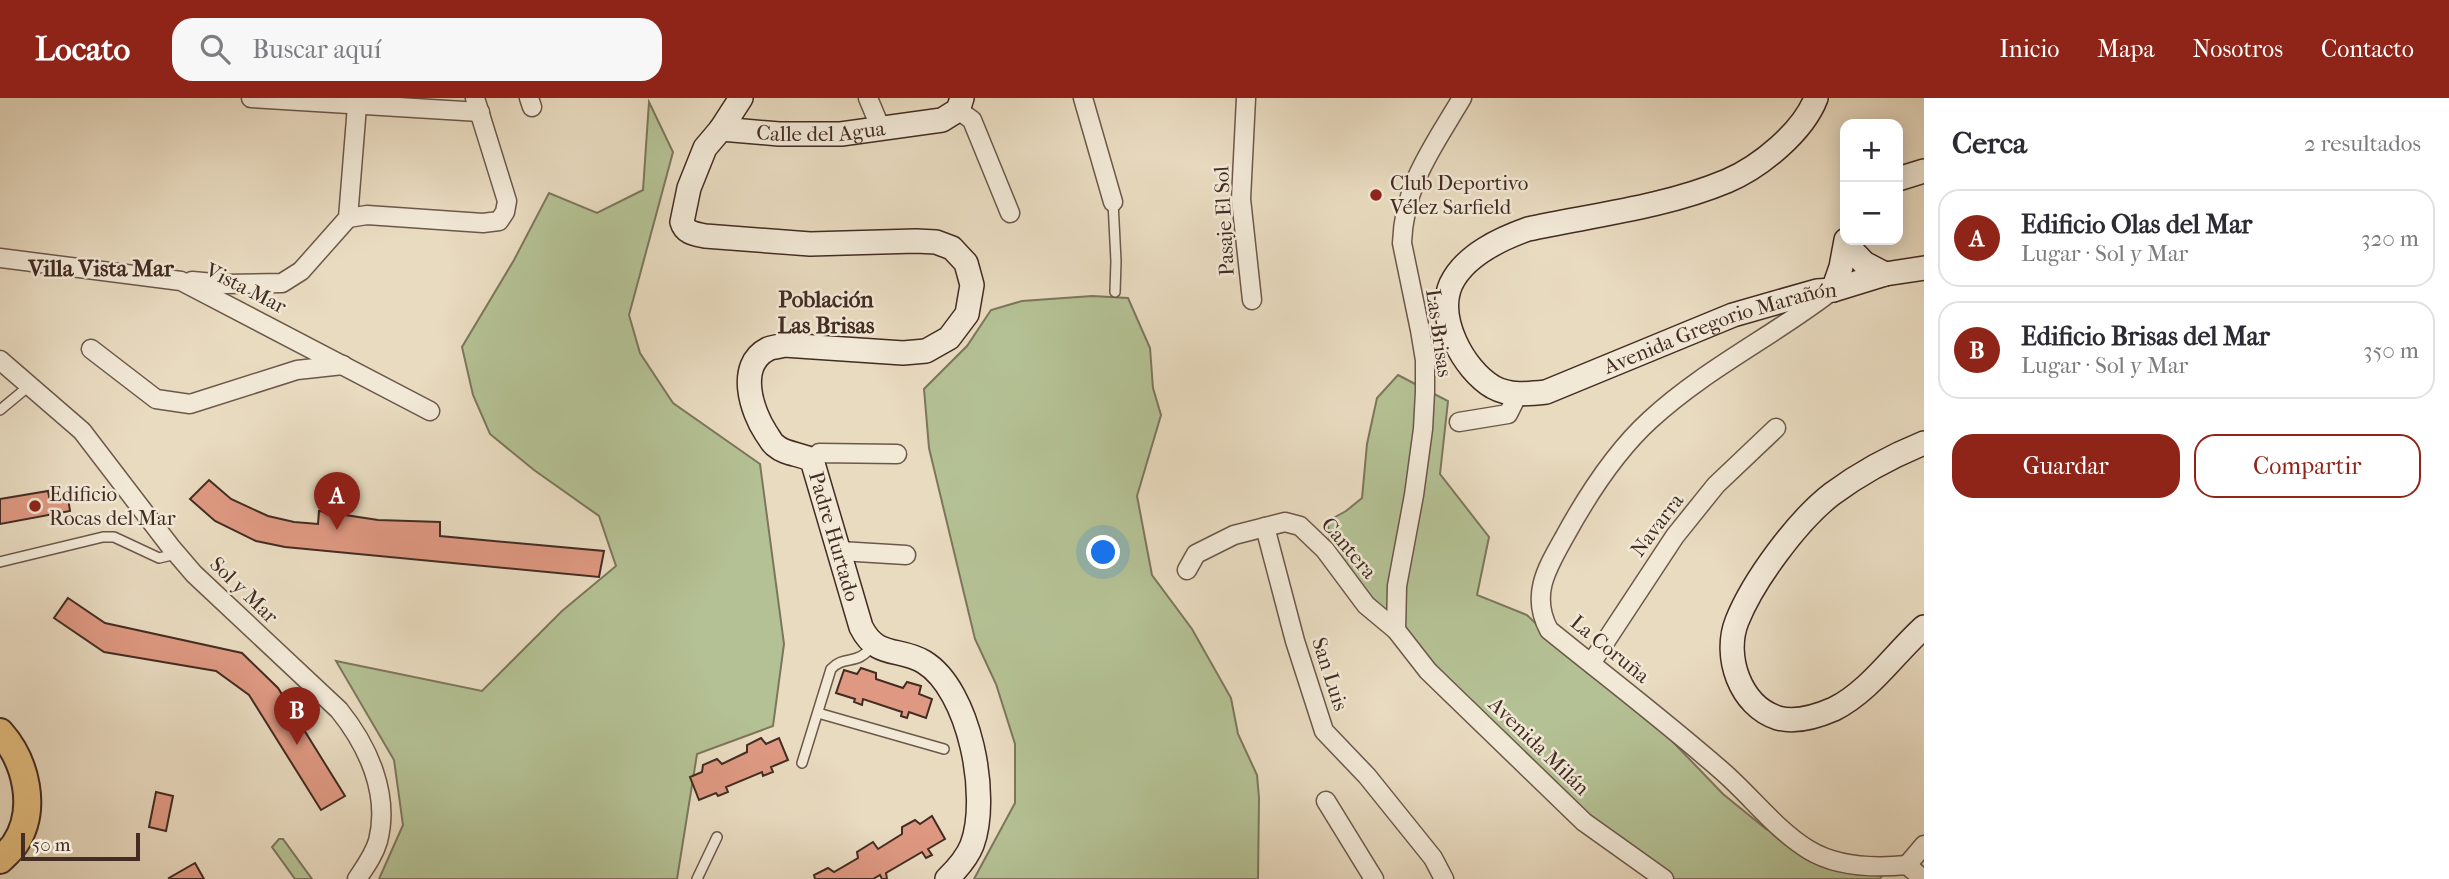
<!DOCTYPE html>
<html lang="es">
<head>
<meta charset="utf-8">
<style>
  :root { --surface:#fff; --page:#f7f7f7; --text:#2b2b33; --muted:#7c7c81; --line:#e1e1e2; --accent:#8f2418 }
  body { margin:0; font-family:"IM FELL French Canon",serif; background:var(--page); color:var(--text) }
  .controls { position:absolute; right:21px; top:21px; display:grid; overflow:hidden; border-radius:14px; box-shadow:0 4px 18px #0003 }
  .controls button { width:63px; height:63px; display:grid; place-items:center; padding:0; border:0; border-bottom:2px solid var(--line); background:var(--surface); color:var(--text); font:35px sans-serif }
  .scale { position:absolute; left:21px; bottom:18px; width:119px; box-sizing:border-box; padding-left:7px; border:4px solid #432c23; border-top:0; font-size:19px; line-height:24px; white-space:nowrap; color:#432c23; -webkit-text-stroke:5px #f1e8d6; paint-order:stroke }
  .you { position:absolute; left:1104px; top:455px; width:24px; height:24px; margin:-18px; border:5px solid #fff; border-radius:50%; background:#1a73e8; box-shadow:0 0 0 10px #1a73e833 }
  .badge { display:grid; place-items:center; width:46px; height:46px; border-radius:50%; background:var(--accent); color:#fff; font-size:23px; font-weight:700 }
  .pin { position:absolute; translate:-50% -58px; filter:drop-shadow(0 2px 4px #0008) }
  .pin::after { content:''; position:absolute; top:37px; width:24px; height:21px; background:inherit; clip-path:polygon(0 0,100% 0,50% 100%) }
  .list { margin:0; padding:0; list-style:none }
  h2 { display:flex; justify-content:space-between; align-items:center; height:91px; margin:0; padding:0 28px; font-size:30px }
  h2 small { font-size:23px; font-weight:400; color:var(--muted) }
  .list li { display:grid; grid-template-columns:46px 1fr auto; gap:21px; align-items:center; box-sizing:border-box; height:98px; margin:0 14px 14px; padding:0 14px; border:2px solid var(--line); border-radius:21px }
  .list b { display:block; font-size:26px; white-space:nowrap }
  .list p { margin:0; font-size:23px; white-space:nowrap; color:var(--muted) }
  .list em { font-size:23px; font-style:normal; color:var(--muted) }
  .actions { display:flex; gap:14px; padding:21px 28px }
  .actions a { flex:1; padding:16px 0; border:2px solid var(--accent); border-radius:21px; text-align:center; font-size:24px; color:var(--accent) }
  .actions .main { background:var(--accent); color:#fff }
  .icon { flex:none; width:38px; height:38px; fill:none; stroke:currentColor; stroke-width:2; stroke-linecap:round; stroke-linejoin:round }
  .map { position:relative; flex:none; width:1924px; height:781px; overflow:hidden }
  header { display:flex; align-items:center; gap:42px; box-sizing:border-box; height:98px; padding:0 35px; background:var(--accent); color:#fff }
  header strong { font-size:33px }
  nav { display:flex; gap:38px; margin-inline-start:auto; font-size:24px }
  .search { width:490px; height:63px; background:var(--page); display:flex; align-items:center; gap:18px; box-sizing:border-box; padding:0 24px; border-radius:21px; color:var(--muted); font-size:26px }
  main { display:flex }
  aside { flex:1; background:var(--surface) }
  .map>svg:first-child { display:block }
  .green { fill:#b4c194; stroke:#7c765c; stroke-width:2 }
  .building { fill:#df9982; stroke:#432c23; stroke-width:2 }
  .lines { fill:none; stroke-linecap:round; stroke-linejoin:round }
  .lane-casing { stroke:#6c584a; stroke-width:12 }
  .street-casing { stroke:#6c584a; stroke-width:21 }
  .secondary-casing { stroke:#432c23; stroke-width:26 }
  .primary-casing { stroke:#432c23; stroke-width:30 }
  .lane { stroke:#f1e8d6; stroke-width:9 }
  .street { stroke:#f1e8d6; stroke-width:18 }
  .secondary { stroke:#f1e8d6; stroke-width:23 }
  .primary { stroke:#e4be80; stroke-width:26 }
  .poi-dot { fill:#8f2418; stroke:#f1e8d6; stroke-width:2.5 }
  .labels { text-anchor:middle; stroke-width:5; stroke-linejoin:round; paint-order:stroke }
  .street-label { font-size:21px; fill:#432c23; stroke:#f1e8d6 }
  .poi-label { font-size:21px; fill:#432c23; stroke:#f1e8d6; text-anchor:start }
  .neighbourhood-label { font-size:23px; font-weight:bold; fill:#432c23; stroke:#f1e8d6 }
</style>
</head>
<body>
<header>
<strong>Locato</strong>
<div class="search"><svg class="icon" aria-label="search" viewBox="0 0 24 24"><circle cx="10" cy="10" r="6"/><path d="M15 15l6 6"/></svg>Buscar aquí</div>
<nav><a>Inicio</a><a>Mapa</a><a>Nosotros</a><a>Contacto</a></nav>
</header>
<main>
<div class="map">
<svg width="1924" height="781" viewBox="0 0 1924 781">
  <rect width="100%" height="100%" fill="#e9dbc0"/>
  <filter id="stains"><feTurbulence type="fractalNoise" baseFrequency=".00286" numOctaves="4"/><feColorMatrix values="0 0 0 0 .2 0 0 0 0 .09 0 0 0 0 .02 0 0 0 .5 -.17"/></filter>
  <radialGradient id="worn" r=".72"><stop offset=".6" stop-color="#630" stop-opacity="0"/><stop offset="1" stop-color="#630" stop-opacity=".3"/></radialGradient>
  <g class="green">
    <polygon points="649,4 673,54 629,217 640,255 673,305 760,366 784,546 773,628 697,656 677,781 379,781 403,727 394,662 336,563 482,593 562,513 616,468 599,418 534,372 490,336 473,297 462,249 514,162 549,95 597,115 643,92"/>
    <polygon points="1092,198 1128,200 1150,250 1153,290 1161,317 1137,398 1152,477 1192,531 1231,600 1238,636 1257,677 1259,700 1258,781 974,781 1015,705 1015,646 996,586 975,541 929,350 924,291 967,248 991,212 1022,203"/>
    <polygon points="1398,277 1448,303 1440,376 1489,439 1477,497 1527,517 1576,564 1647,617 1723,696 1766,731 1817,758 1882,777 1880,781 1674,781 1591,722 1525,665 1404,533 1330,456 1328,423 1346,413 1362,400 1367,346 1377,300"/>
    <polygon points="279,741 283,741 312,781 295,781 272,749"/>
  </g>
  <g class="building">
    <polygon points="209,382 231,401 268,418 294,424 318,426 319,413 378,422 440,424 440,438 604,453 599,479 285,449 256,443 215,423 190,401"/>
    <polygon points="48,393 50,403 68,400 70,413 0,426 0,401"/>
    <polygon points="68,500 105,525 242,555 278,590 345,698 321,712 249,597 216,573 104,554 54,520"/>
    <polygon points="861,570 876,575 876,581 903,590 907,584 921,588 919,596 932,601 926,620 909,614 907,620 901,618 902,614 863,601 862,607 854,604 855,601 836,595 844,572 857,576"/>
    <polygon points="761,640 766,646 779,640 788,662 771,669 773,674 763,678 762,674 726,689 728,694 718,698 716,695 699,702 690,679 702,674 703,667 717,661 722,666 747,654 747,647"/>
    <polygon points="156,694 173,698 166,733 149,729"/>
    <polygon points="932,718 945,741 928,751 932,757 926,760 922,754 886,775 887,781 882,781 880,777 873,781 815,781 814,777 828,770 834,774 858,760 857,754 873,744 878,751 902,736 902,729 915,722 920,726"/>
    <polygon points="195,765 204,781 170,781 169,780"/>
  </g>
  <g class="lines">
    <g class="lane-casing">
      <g id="lane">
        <polyline points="1113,104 1116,163 1115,194"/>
        <polyline points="0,312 29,288"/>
        <polyline points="0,464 103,439 114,439 159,460 176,456"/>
        <polyline points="818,615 944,651"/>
        <path d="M802 665 831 571C845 556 857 569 873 547"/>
        <polyline points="697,781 717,739"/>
      </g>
    </g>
    <g class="street-casing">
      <g id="street">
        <polyline points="251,0 480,14"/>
        <polyline points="529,0 532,9"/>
        <polyline points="868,0 881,31"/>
        <polyline points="1083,0 1113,104"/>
        <polyline points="1246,0 1241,101 1252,202"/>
        <polyline points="958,12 972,22 1010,115"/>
        <polyline points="348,120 367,117 483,125 499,123 505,114 507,103 475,0"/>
        <polyline points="0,160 181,183 430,313"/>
        <polyline points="192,183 225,186 282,185 301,173 348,120 357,8"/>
        <path d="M1833 192C1774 238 1705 271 1650 322 1615 354 1588 396 1565 438 1547 470 1530 497 1549 532 1607 579 1666 624 1722 673 1751 698 1776 732 1809 752 1837 769 1876 770 1907 767L1923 781"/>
        <polyline points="91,251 156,301 190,306 297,272 343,267"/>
        <path d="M0 262 82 333 170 448 194 476 339 612C368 648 390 696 378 743 374 757 365 769 357 781"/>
        <polyline points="1459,324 1508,316 1518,296"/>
        <polyline points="812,362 819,355 897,356"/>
        <polyline points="1265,429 1295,543 1324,633 1367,678 1433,760 1444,781"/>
        <polyline points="840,453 906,457"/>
        <polyline points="1187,472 1196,456 1234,437 1285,424 1300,428 1325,452 1366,507 1396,532 1428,573 1584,724 1664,781"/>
        <path d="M1396 532 1397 488 1414 397 1423 331 1425 294V262L1420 232 1402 145C1404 86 1433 49 1462 0"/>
        <polyline points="1592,564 1675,438 1716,387 1776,330"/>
        <polyline points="1326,703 1374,781"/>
        <polyline points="1907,767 1924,747"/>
      </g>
    </g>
    <g class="secondary-casing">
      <g id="secondary">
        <path id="s1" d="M741 0 721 31 705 50 689 90 682 124C685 135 695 136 705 138L810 146 916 143 936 144 952 150 966 165 972 187 967 216 949 240 926 253 903 255 784 247C779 249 772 249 768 251 736 267 752 314 766 335 769 339 772 346 776 348 785 356 801 356 812 362L861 529C877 561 899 549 924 564 970 592 990 699 972 747 967 760 957 771 947 781"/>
        <path id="s2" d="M1816 0C1803 34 1760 69 1727 83 1665 109 1594 117 1528 131 1500 141 1465 157 1451 186 1436 220 1463 271 1493 289 1509 298 1528 296 1546 294L1733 217 1817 193 1833 192 1885 176 1924 170"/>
        <path id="s3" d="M721 31 779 36H841L942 22 958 12 962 0"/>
        <polyline points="1898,81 1924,73"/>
        <polyline points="1846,146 1864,165 1885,176"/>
        <polyline points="1833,192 1841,169 1846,142"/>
        <path d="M1924 345C1892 358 1859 376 1832 396 1797 423 1753 483 1737 523 1723 558 1740 608 1778 620 1796 625 1818 618 1834 611 1870 593 1895 555 1924 529"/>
      </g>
    </g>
    <g class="primary-casing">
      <path id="primary" d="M0 634C26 663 38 711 15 746 11 752 5 757 0 762"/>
    </g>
    <use href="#lane" class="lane"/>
    <use href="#street" class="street"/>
    <use href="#secondary" class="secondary"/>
    <use href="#primary" class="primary"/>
  </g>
  <g class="poi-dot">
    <circle cx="1376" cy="97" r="7"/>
    <circle cx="35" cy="408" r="7"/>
  </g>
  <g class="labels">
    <g class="street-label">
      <text dy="7" stroke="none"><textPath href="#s3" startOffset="100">Calle del Agua</textPath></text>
      <text transform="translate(1224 123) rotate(-93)" y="7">Pasaje El Sol</text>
      <text transform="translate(246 190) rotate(27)" y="7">Vista Mar</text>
      <text dy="7" stroke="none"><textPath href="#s2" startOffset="786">Avenida Gregorio Marañón</textPath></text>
      <text transform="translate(1439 235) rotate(82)" y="7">Las Brisas</text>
      <text transform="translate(1657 427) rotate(-53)" y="7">Navarra</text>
      <text dy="7" stroke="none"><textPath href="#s1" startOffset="934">Padre Hurtado</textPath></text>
      <text transform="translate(1349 450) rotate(50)" y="7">Cantera</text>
      <text transform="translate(244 492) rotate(44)" y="7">Sol y Mar</text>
      <text transform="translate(1610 551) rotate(39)" y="7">La Coruña</text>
      <text transform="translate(1330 576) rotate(72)" y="7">San Luis</text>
      <text transform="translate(1539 648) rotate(44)" y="7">Avenida Milán</text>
    </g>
    <g class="poi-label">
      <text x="1390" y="92">Club Deportivo<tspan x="1390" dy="24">Vélez Sarfield</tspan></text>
      <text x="49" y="403">Edificio<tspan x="49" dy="24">Rocas del Mar</tspan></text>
    </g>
    <g class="neighbourhood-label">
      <text x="101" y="178">Villa Vista Mar</text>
      <text x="826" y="209">Población<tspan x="826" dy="26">Las Brisas</tspan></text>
    </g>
  </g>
  <rect width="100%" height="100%" filter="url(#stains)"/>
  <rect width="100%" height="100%" fill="url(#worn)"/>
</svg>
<div class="controls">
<button>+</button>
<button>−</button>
</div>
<div class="scale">50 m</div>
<div class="you"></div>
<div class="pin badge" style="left:337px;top:432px">A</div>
<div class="pin badge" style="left:297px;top:647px">B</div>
</div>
<aside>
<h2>Cerca<small>2 resultados</small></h2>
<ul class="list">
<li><span class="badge">A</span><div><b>Edificio Olas del Mar</b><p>Lugar · Sol y Mar</p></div><em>320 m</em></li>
<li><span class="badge">B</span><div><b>Edificio Brisas del Mar</b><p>Lugar · Sol y Mar</p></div><em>350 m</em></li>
</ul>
<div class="actions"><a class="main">Guardar</a><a>Compartir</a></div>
</aside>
</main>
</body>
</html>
